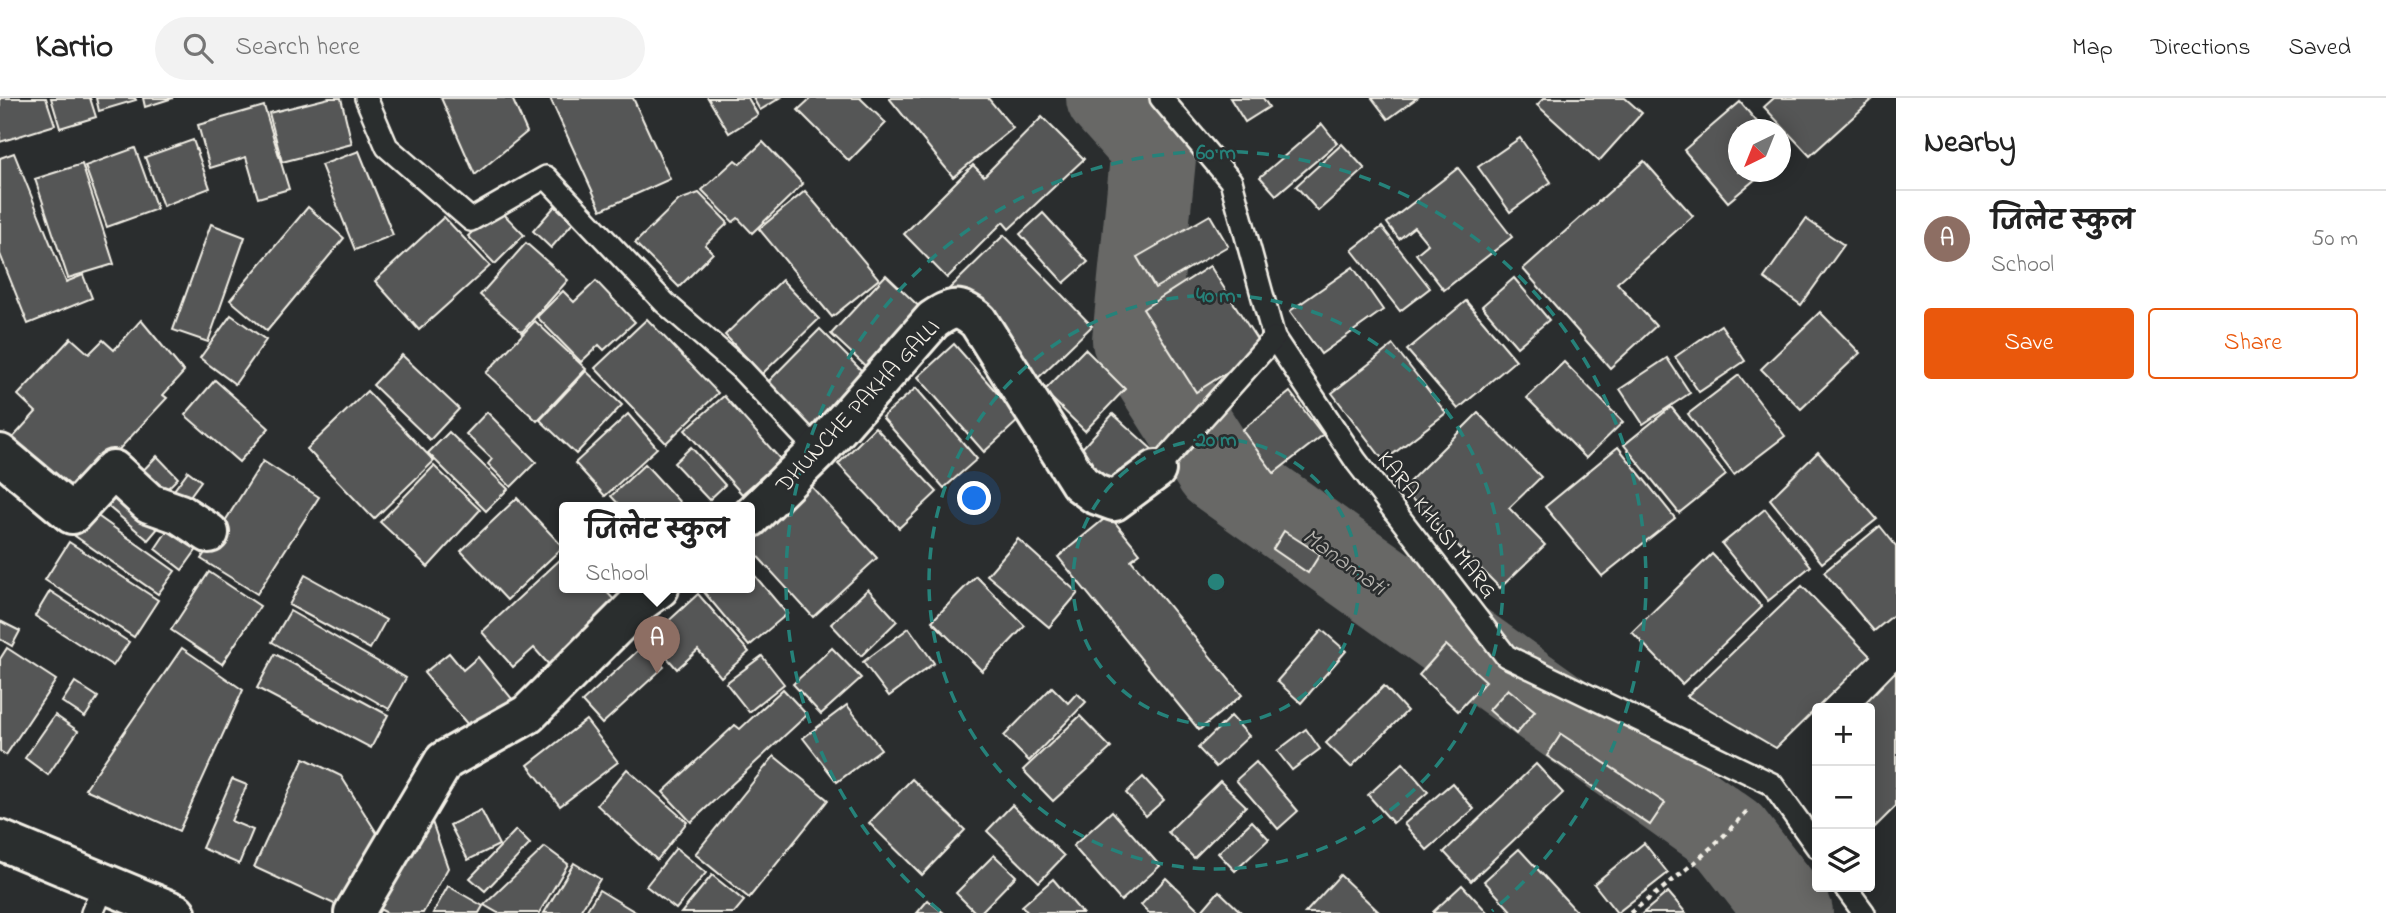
<!DOCTYPE html>
<html lang="en">
<head>
<meta charset="utf-8">
<style>
  :root { --surface:#fff; --page:#f2f2f2; --text:#222; --muted:#767676; --line:#e0e0e0; --accent:#ea580c }
  body { margin:0; font-family:"Indie Flower","Playpen Sans Deva",sans-serif; background:var(--page); color:var(--text) }
  .controls { position:absolute; right:21px; bottom:21px; display:grid; overflow:hidden; border-radius:7px; box-shadow:0 4px 18px #0003 }
  .controls button { width:63px; height:63px; display:grid; place-items:center; padding:0; border:0; border-bottom:2px solid var(--line); background:var(--surface); color:var(--text); font:35px sans-serif }
  .compass { position:absolute; left:1728px; top:21px; width:63px; height:63px; border-radius:50%; background:var(--surface); box-shadow:0 4px 18px #0003; rotate:223deg }
  .you { position:absolute; left:975px; top:401px; width:24px; height:24px; margin:-18px; border:5px solid #fff; border-radius:50%; background:#1a73e8; box-shadow:0 0 0 10px #1a73e833 }
  .badge { display:grid; place-items:center; width:46px; height:46px; border-radius:50%; background:var(--accent); color:#fff; font-size:23px; font-weight:700 }
  .pin { position:absolute; translate:-50% -58px; filter:drop-shadow(0 2px 4px #0008) }
  .pin::after { content:''; position:absolute; top:37px; width:24px; height:21px; background:inherit; clip-path:polygon(0 0,100% 0,50% 100%) }
  .popup { position:absolute; left:559px; top:404px; width:196px; height:91px; box-sizing:border-box; display:grid; place-content:center; border-radius:7px; background:var(--surface); filter:drop-shadow(0 2px 5px #0005); font-size:23px; white-space:nowrap; color:var(--muted) }
  .popup b { font-size:26px; color:var(--text) }
  .popup::after { content:''; position:absolute; left:50%; top:100%; margin-left:-14px; border:14px solid transparent; border-top-color:var(--surface) }
  .list { margin:0; padding:0; list-style:none }
  h2 { display:flex; justify-content:space-between; align-items:center; height:91px; margin:0; padding:0 28px; font-size:30px }
  h2 small { font-size:23px; font-weight:400; color:var(--muted) }
  .list li { display:grid; grid-template-columns:46px 1fr auto; gap:21px; align-items:center; box-sizing:border-box; height:98px; padding:0 28px; border-top:2px solid var(--line) }
  .list b { display:block; font-size:26px; white-space:nowrap }
  .list p { margin:0; font-size:23px; white-space:nowrap; color:var(--muted) }
  .list em { font-size:23px; font-style:normal; color:var(--muted) }
  .actions { display:flex; gap:14px; padding:21px 28px }
  .actions a { flex:1; padding:16px 0; border:2px solid var(--accent); border-radius:7px; text-align:center; font-size:24px; color:var(--accent) }
  .actions .main { background:var(--accent); color:#fff }
  .icon { flex:none; width:38px; height:38px; fill:none; stroke:currentColor; stroke-width:2; stroke-linecap:round; stroke-linejoin:round }
  .map { position:relative; flex:none; width:1896px; height:815px; overflow:hidden }
  header { display:flex; align-items:center; gap:42px; box-sizing:border-box; height:98px; padding:0 35px; background:var(--surface); border-bottom:2px solid var(--line) }
  header strong { font-size:33px }
  nav { display:flex; gap:38px; margin-inline-start:auto; font-size:24px }
  .search { width:490px; height:63px; background:var(--page); display:flex; align-items:center; gap:18px; box-sizing:border-box; padding:0 24px; border-radius:38px; color:var(--muted); font-size:26px }
  main { display:flex }
  aside { flex:1; background:var(--surface) }
  .map>svg:first-child { display:block }
  .lines { fill:none; stroke-linecap:round; stroke-linejoin:round }
  .river { stroke:#676866; stroke-width:86 }
  .building { fill:#555756; stroke:#f4f1e8; stroke-width:2 }
  .lane-casing { stroke:#f4f1e8; stroke-width:26 }
  .street-casing { stroke:#f4f1e8; stroke-width:44 }
  .highway-casing { stroke:#f4f1e8; stroke-width:44 }
  .path { stroke:#f4f1e8; stroke-width:4.5; stroke-dasharray:5 5; stroke-linecap:butt }
  .lane { stroke:#2a2d2e; stroke-width:21 }
  .street { stroke:#2a2d2e; stroke-width:38 }
  .highway { stroke:#2a2d2e; stroke-width:38 }
  .ring { fill:none; stroke:#26827a; stroke-width:3.5; stroke-dasharray:12 9 }
  .labels { text-anchor:middle; stroke-width:5; stroke-linejoin:round; paint-order:stroke }
  .street-label { font-size:23px; fill:#f4f1e8; stroke:#2a2d2e }
  .water-label { font-size:24px; font-style:italic; fill:#b5b3ae; stroke:#2a2d2e }
  .centre { fill:#26827a; stroke:#2a2d2e; stroke-width:3.5 }
  .ring-label { font-size:21px; text-anchor:middle; font-weight:bold; fill:#26827a; stroke:#2a2d2e; stroke-width:5; stroke-linejoin:round; paint-order:stroke }
</style>
</head>
<body>
<header>
<strong>Kartio</strong>
<div class="search"><svg class="icon" aria-label="search" viewBox="0 0 24 24"><circle cx="10" cy="10" r="6"/><path d="M15 15l6 6"/></svg>Search here</div>
<nav><a>Map</a><a>Directions</a><a>Saved</a></nav>
</header>
<main>
<div class="map">
<svg width="1896" height="815" viewBox="0 0 1896 815">
  <rect width="100%" height="100%" fill="#2a2d2e"/>
  <filter id="ink" filterUnits="userSpaceOnUse"><feTurbulence type="fractalNoise" baseFrequency=".0143" numOctaves="2"/><feDisplacementMap in="SourceGraphic" scale="14" xChannelSelector="R" yChannelSelector="G"/><feConvolveMatrix kernelMatrix="1 2 1 2 8 2 1 2 1" color-interpolation-filters="sRGB"/></filter>
  <g filter="url(#ink)">
    <g class="lines">
      <polyline class="river" points="1109,0 1154,50 1135,242 1218,372 1730,738 1790,815"/>
    </g>
    <g class="building">
      <polygon points="0,0 46,0 55,27 0,44"/>
      <polygon points="51,0 90,0 96,19 60,30"/>
      <polygon points="96,0 135,0 136,2 99,13"/>
      <polygon points="143,0 173,0 145,9"/>
      <polygon points="329,0 341,0 352,46 282,64 269,15"/>
      <polygon points="441,0 512,0 527,34 475,77"/>
      <polygon points="550,0 633,0 670,81 601,112"/>
      <polygon points="708,0 748,0 758,17 729,35"/>
      <polygon points="753,0 780,0 760,12"/>
      <polygon points="811,0 860,0 886,25 849,63 798,12"/>
      <polygon points="889,0 988,0 1013,30 953,79"/>
      <polygon points="1230,0 1263,0 1269,9 1245,24"/>
      <polygon points="1372,0 1417,0 1388,21"/>
      <polygon points="1544,0 1625,0 1642,15 1599,63 1537,7"/>
      <polygon points="1774,0 1874,0 1810,58 1764,9"/>
      <polygon points="1740,4 1764,32 1738,32 1738,74 1764,74 1728,104 1684,52"/>
      <polygon points="264,8 289,91 258,100 246,59 210,70 198,27"/>
      <polygon points="1042,19 1084,61 1009,131 1003,124 947,180 904,136 973,67 984,78"/>
      <polygon points="1322,26 1337,45 1276,97 1260,79"/>
      <polygon points="1520,40 1551,84 1510,114 1478,69"/>
      <polygon points="193,42 210,90 163,108 145,59"/>
      <polygon points="763,44 803,86 752,135 738,120 733,124 702,92 735,62 740,66"/>
      <polygon points="1342,46 1365,71 1318,113 1296,88"/>
      <polygon points="135,50 157,111 107,129 85,68"/>
      <polygon points="359,53 393,137 355,152 321,67"/>
      <polygon points="14,55 66,184 83,177 92,200 28,226 0,156 0,60"/>
      <polygon points="1644,63 1693,118 1617,185 1656,228 1610,270 1523,171"/>
      <polygon points="82,66 114,166 68,180 35,81"/>
      <polygon points="1458,70 1512,139 1444,192 1416,156 1428,146 1414,129 1399,141 1387,125"/>
      <polygon points="805,93 879,181 832,219 759,131"/>
      <polygon points="699,95 728,125 705,147 713,155 679,189 635,145 679,102"/>
      <polygon points="555,108 573,125 551,150 533,133"/>
      <polygon points="308,109 344,140 267,233 230,202"/>
      <polygon points="498,110 524,137 495,166 468,138"/>
      <polygon points="1043,115 1088,164 1064,185 1020,136"/>
      <polygon points="1210,117 1228,148 1155,190 1137,159"/>
      <polygon points="444,119 490,168 419,232 375,183"/>
      <polygon points="1806,121 1844,147 1801,207 1764,180"/>
      <polygon points="211,126 245,139 208,244 173,232"/>
      <polygon points="1382,129 1430,190 1400,213 1352,152"/>
      <polygon points="1004,137 1092,228 1036,282 949,191"/>
      <polygon points="526,145 568,182 522,234 480,197"/>
      <polygon points="1210,168 1263,251 1196,294 1143,211"/>
      <polygon points="1353,169 1383,212 1321,256 1290,213"/>
      <polygon points="886,177 929,218 874,276 831,236"/>
      <polygon points="1514,180 1549,222 1517,249 1482,208"/>
      <polygon points="782,182 819,221 762,276 725,237"/>
      <polygon points="596,183 635,224 604,252 599,247 581,264 537,219 563,193 574,204"/>
      <polygon points="1466,203 1516,262 1458,311 1407,252"/>
      <polygon points="1820,214 1860,255 1801,311 1761,271"/>
      <polygon points="231,217 266,242 235,286 200,260"/>
      <polygon points="647,221 718,295 666,345 595,270"/>
      <polygon points="141,222 184,274 163,297 167,300 71,403 8,345 36,314 18,297 71,240 89,256 103,242 114,252"/>
      <polygon points="535,223 586,271 537,323 486,275"/>
      <polygon points="1721,227 1745,263 1699,294 1675,259"/>
      <polygon points="820,231 871,282 816,338 765,287"/>
      <polygon points="954,246 1020,321 984,354 918,279"/>
      <polygon points="1393,247 1446,315 1384,363 1332,295"/>
      <polygon points="1085,251 1125,291 1085,333 1044,293"/>
      <polygon points="402,257 459,311 430,342 373,287"/>
      <polygon points="1667,260 1690,295 1643,326 1620,291"/>
      <polygon points="1564,264 1623,324 1586,360 1527,300"/>
      <polygon points="586,273 622,307 576,356 540,322"/>
      <polygon points="1739,277 1785,338 1734,377 1688,316"/>
      <polygon points="215,282 269,330 239,364 185,317"/>
      <polygon points="916,290 977,361 944,390 882,319"/>
      <polygon points="367,293 434,363 374,421 307,351"/>
      <polygon points="1290,294 1323,337 1274,375 1242,332"/>
      <polygon points="724,298 781,362 742,396 685,332"/>
      <polygon points="1671,309 1726,377 1679,415 1624,347"/>
      <polygon points="487,314 536,364 511,389 488,366 492,361 466,336"/>
      <polygon points="1478,315 1541,379 1509,410 1545,447 1500,490 1402,391"/>
      <polygon points="628,316 657,350 605,398 575,365"/>
      <polygon points="1113,316 1154,353 1118,393 1077,356"/>
      <polygon points="875,329 937,394 899,430 838,366"/>
      <polygon points="449,334 508,391 486,413 428,355"/>
      <polygon points="691,349 725,387 709,402 674,365"/>
      <polygon points="1618,349 1675,420 1602,478 1545,409"/>
      <polygon points="1818,354 1877,421 1822,465 1770,401"/>
      <polygon points="157,358 178,380 152,406 131,385"/>
      <polygon points="263,363 319,399 257,496 201,461"/>
      <polygon points="645,366 685,410 622,410 611,398"/>
      <polygon points="434,368 480,412 428,469 380,424"/>
      <polygon points="188,373 201,383 179,413 166,403"/>
      <polygon points="120,385 165,422 148,442 104,405"/>
      <polygon points="811,388 877,460 813,519 750,450 750,445"/>
      <polygon points="517,400 563,449 507,502 461,453"/>
      <polygon points="1765,411 1811,468 1768,503 1722,446"/>
      <polygon points="92,414 175,473 158,496 75,438"/>
      <polygon points="1109,417 1140,455 1131,462 1242,597 1199,632 1058,459"/>
      <polygon points="176,420 205,440 182,472 155,451"/>
      <polygon points="1880,428 1896,448 1896,515 1874,533 1824,474"/>
      <polygon points="1284,433 1320,456 1308,475 1273,451"/>
      <polygon points="1018,441 1078,495 1049,529 987,477"/>
      <polygon points="69,444 158,502 134,539 45,482"/>
      <polygon points="1712,456 1762,509 1682,586 1632,534"/>
      <polygon points="564,458 564,490 603,490 619,507 551,569 534,550 513,569 482,534"/>
      <polygon points="750,472 787,516 749,548 703,493 707,490 750,490"/>
      <polygon points="209,474 260,508 222,566 171,532"/>
      <polygon points="305,477 386,522 370,551 289,507"/>
      <polygon points="976,478 1025,528 982,573 932,523"/>
      <polygon points="1802,488 1870,558 1776,650 1687,598"/>
      <polygon points="868,491 897,523 861,558 831,526"/>
      <polygon points="50,493 129,544 113,568 35,518"/>
      <polygon points="698,496 749,554 721,579 698,552 677,571 650,540"/>
      <polygon points="290,513 406,580 389,611 272,544"/>
      <polygon points="0,523 20,533 12,548 0,541"/>
      <polygon points="909,530 934,565 889,598 863,564"/>
      <polygon points="1322,532 1346,553 1301,605 1277,583"/>
      <polygon points="644,547 664,569 602,626 582,604"/>
      <polygon points="1446,547 1486,583 1458,613 1419,577"/>
      <polygon points="7,550 56,582 6,657 0,653 0,561"/>
      <polygon points="182,550 243,592 179,733 85,691"/>
      <polygon points="832,550 861,580 821,616 793,586"/>
      <polygon points="449,555 463,572 478,559 513,602 474,634 424,575"/>
      <polygon points="275,556 388,617 371,650 257,590"/>
      <polygon points="762,558 784,586 749,614 726,585"/>
      <polygon points="1896,573 1896,708 1875,729 1870,723 1870,610 1860,610"/>
      <polygon points="75,584 98,599 85,619 62,604"/>
      <polygon points="1384,588 1407,613 1351,669 1326,645"/>
      <polygon points="1052,589 1068,605 1077,595 1086,604 1029,663 1004,638"/>
      <polygon points="783,591 807,617 691,724 663,694 735,627 740,631"/>
      <polygon points="1508,591 1535,613 1516,636 1489,612"/>
      <polygon points="847,607 881,651 837,684 803,640"/>
      <polygon points="55,617 78,633 48,677 25,660"/>
      <polygon points="1080,618 1111,650 1053,703 1023,672"/>
      <polygon points="1231,618 1249,638 1216,669 1198,650"/>
      <polygon points="586,622 618,664 560,708 528,667"/>
      <polygon points="1306,631 1320,651 1292,672 1277,653"/>
      <polygon points="1561,636 1665,705 1650,727 1547,658"/>
      <polygon points="774,658 828,702 749,800 695,756"/>
      <polygon points="304,660 341,678 380,740 347,812 254,769"/>
      <polygon points="1256,664 1298,713 1278,731 1236,682"/>
      <polygon points="1403,665 1428,694 1393,725 1368,697"/>
      <polygon points="1536,666 1563,695 1471,783 1444,754"/>
      <polygon points="627,671 687,724 657,762 597,707"/>
      <polygon points="1143,679 1164,702 1146,718 1126,695"/>
      <polygon points="232,681 247,687 231,723 253,732 239,766 202,750"/>
      <polygon points="912,681 965,732 922,777 869,725"/>
      <polygon points="1220,683 1246,708 1194,760 1168,734"/>
      <polygon points="1452,685 1474,711 1427,752 1404,726"/>
      <polygon points="1012,707 1064,758 1039,784 987,733"/>
      <polygon points="481,712 499,747 468,762 450,727"/>
      <polygon points="1112,713 1160,768 1121,803 1073,748"/>
      <polygon points="429,715 448,770 423,815 387,815 372,807"/>
      <polygon points="1252,723 1269,741 1235,773 1218,755"/>
      <polygon points="516,732 530,746 485,793 470,780"/>
      <polygon points="1644,745 1668,775 1617,815 1594,786"/>
      <polygon points="545,749 568,766 539,815 498,815 484,807"/>
      <polygon points="676,750 706,775 676,811 646,788"/>
      <polygon points="1519,751 1578,815 1513,815 1484,783"/>
      <polygon points="994,757 1016,778 980,815 976,815 956,795"/>
      <polygon points="574,765 600,781 579,815 544,815"/>
      <polygon points="712,777 744,803 734,815 681,815"/>
      <polygon points="1340,777 1380,815 1305,815"/>
      <polygon points="1166,780 1201,814 1219,793 1242,815 1149,815 1141,807"/>
      <polygon points="1053,781 1082,815 1028,815 1022,808"/>
      <polygon points="1462,787 1488,815 1433,815 1433,814"/>
      <polygon points="448,788 483,808 479,815 433,815"/>
      <polygon points="599,792 637,815 585,815"/>
      <polygon points="1668,794 1686,815 1643,815"/>
      <polygon points="928,802 944,815 917,815"/>
    </g>
    <g class="lines">
      <g class="lane-casing">
        <g id="lane">
          <polyline points="366,0 387,49 471,122 546,79 665,205 741,271 818,353"/>
          <polyline points="1161,0 1231,83 1274,240 1356,363 1506,558 1772,686 1817,749"/>
          <polyline points="1156,372 1274,240"/>
          <polyline points="1845,789 1864,815"/>
          <polyline points="92,815 104,787"/>
        </g>
      </g>
      <g class="street-casing">
        <g id="street">
          <polyline points="0,356 72,416 113,372 149,405 180,416 209,435"/>
          <path d="M750 420 818 353 933 222C952 209 959 207 978 223L1080 385 1095 396 1114 403 1156 372"/>
          <polyline points="354,815 444,663 528,616 641,503 659,490"/>
        </g>
      </g>
      <g class="highway-casing">
        <polyline id="highway" points="0,742 176,815"/>
      </g>
      <path class="path" d="M1630 815C1672 784 1713 752 1748 712"/>
      <use href="#lane" class="lane"/>
      <use href="#street" class="street"/>
      <use href="#highway" class="highway"/>
    </g>
  </g>
  <g class="ring">
    <circle cx="1216" cy="484" r="143"/>
    <circle cx="1216" cy="484" r="287"/>
    <path d="M940 813A430 430 0 1 1 1492 813"/>
  </g>
  <g class="labels">
    <g class="street-label">
      <text transform="translate(857 307) rotate(-47)" y="8">DHUNCHE PAKHA GALLI</text>
      <text transform="translate(1438 426) rotate(52)" y="8">KARA KHUSI MARG</text>
    </g>
    <g class="water-label">
      <text transform="translate(1345 463) rotate(36)" y="8">Manamati</text>
    </g>
  </g>
  <circle cx="1216" cy="484" r="10" class="centre"/>
  <g class="ring-label">
    <text x="1216" y="61">60 m</text>
    <text x="1216" y="204">40 m</text>
    <text x="1216" y="348">20 m</text>
  </g>
</svg>
<div class="controls">
<button>+</button>
<button>−</button>
<button><svg class="icon" aria-label="layers" viewBox="0 0 24 24"><path d="M12 4l9 5-9 5-9-5zM3 14l9 5 9-5"/></svg></button>
</div>
<svg class="compass" viewBox="-18 -18 36 36"><path d="M0-13l5 13h-10z" fill="#e53935"/><path d="M0 13l5-13h-10z" fill="#767676"/></svg>
<div class="you"></div>
<div class="pin badge" style="left:657px;top:576px;background:#8d6e63">A</div>
<div class="popup"><b>जिलेट स्कुल</b>School</div>
</div>
<aside>
<h2>Nearby<small></small></h2>
<ul class="list">
<li><span class="badge" style="background:#8d6e63">A</span><div><b>जिलेट स्कुल</b><p>School</p></div><em>50 m</em></li>
</ul>
<div class="actions"><a class="main">Save</a><a>Share</a></div>
</aside>
</main>
</body>
</html>
